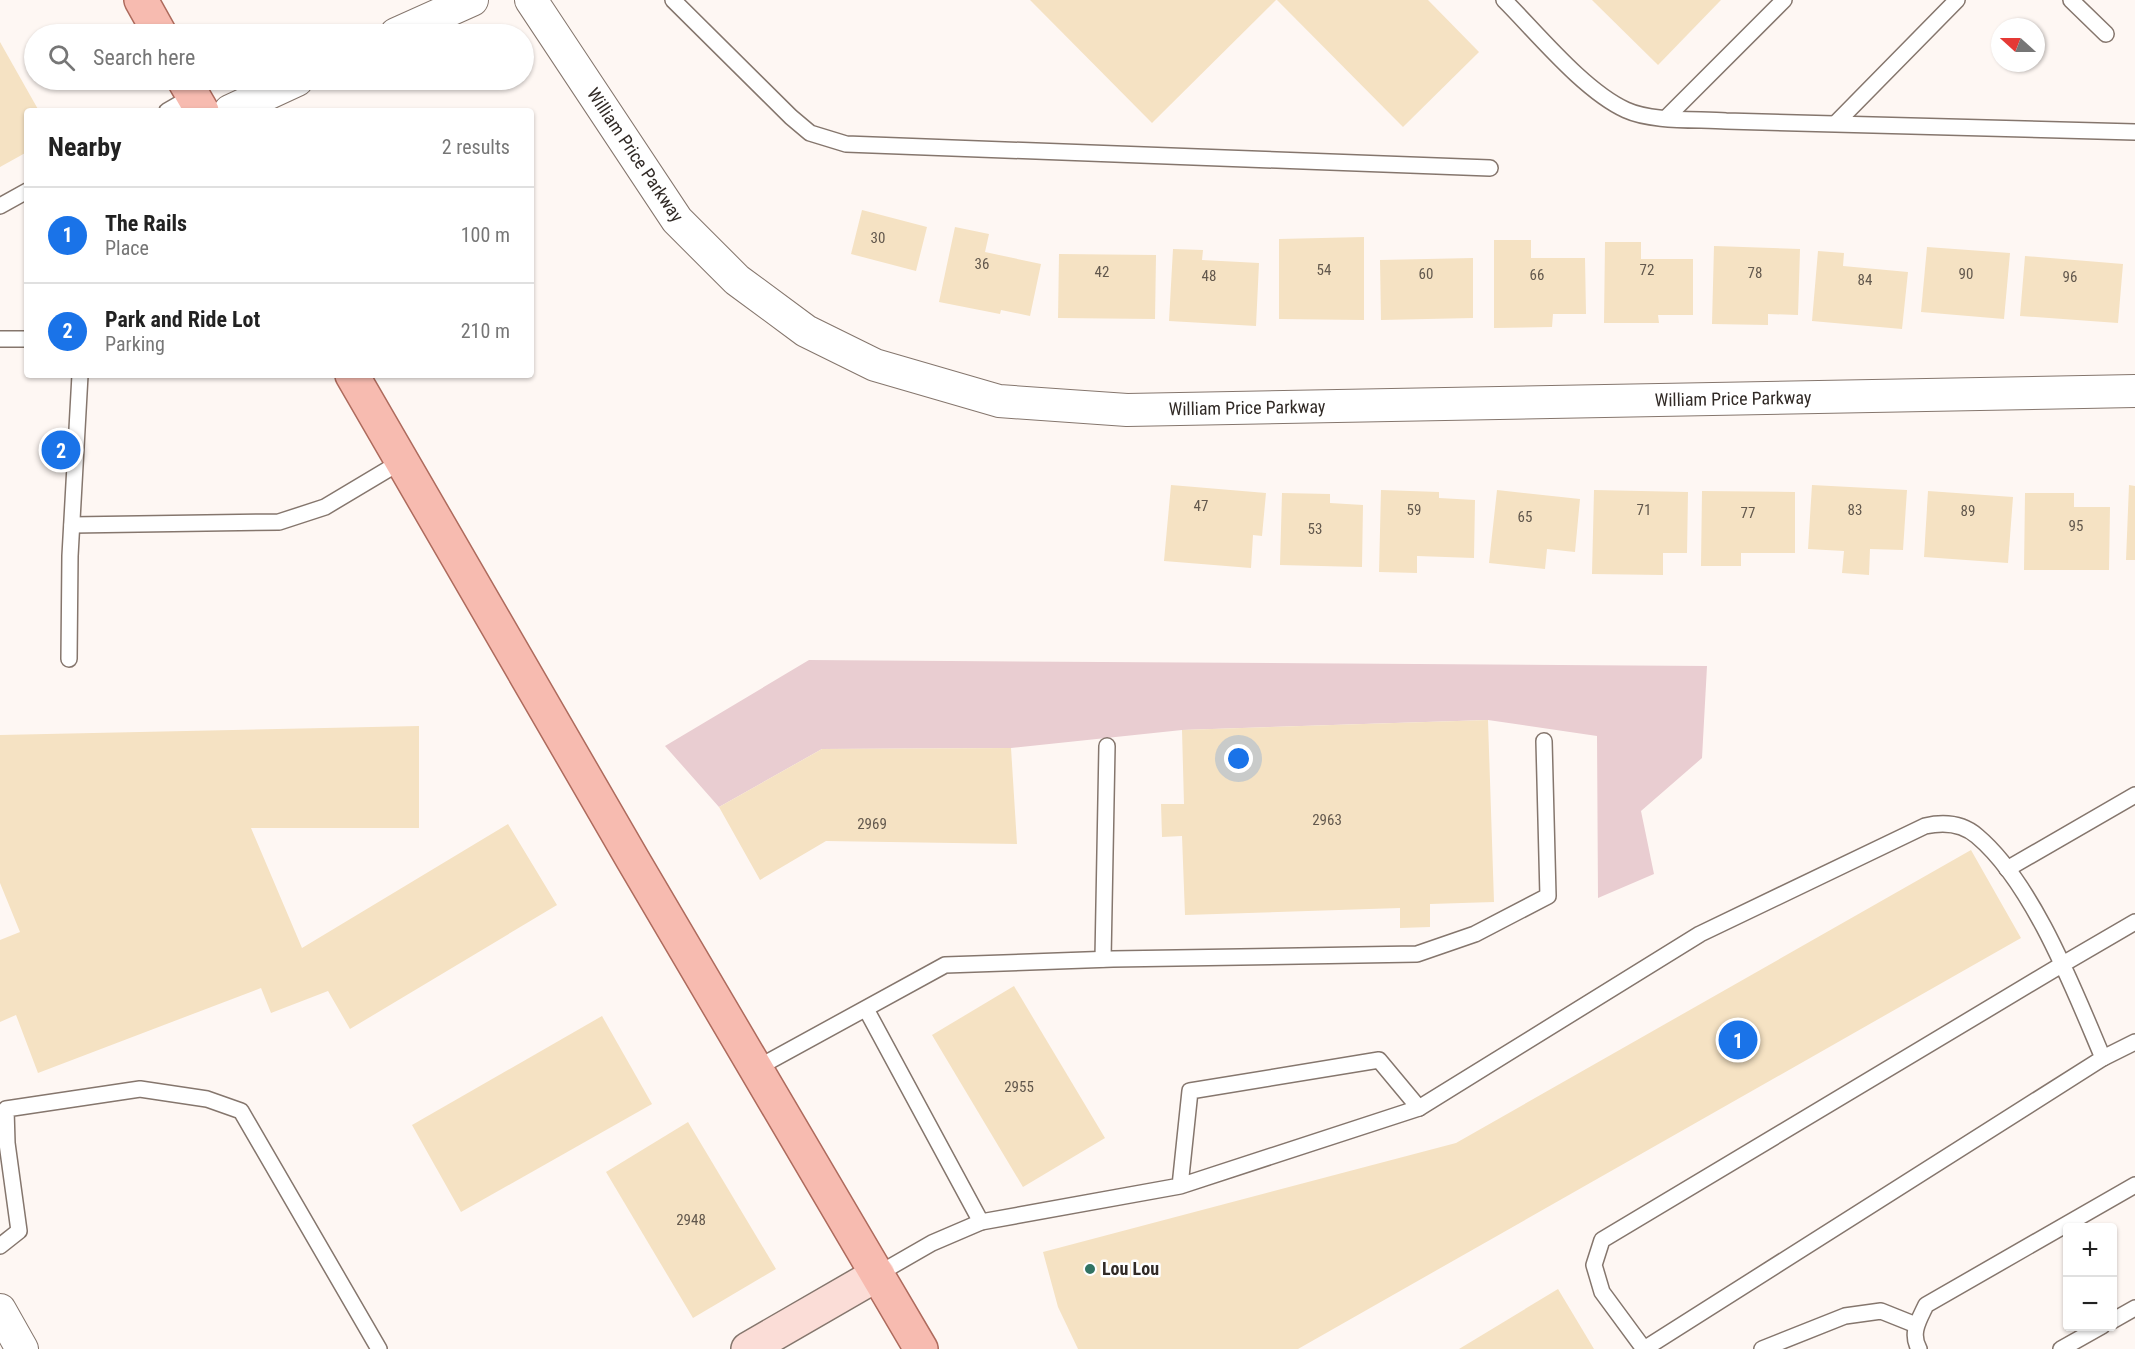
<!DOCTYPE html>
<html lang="en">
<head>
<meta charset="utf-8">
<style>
  :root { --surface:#fff; --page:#f2f2f2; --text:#222; --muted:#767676; --line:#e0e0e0; --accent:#1a73e8 }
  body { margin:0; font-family:"Roboto Condensed",sans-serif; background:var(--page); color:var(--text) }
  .controls { position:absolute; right:18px; bottom:18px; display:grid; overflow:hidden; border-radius:6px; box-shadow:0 2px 4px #0004 }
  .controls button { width:54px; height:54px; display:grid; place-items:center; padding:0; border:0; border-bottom:2px solid var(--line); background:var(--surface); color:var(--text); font:30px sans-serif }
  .compass { position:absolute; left:1991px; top:18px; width:54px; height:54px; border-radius:50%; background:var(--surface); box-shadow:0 2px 4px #0004; rotate:291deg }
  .you { position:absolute; left:1239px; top:759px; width:21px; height:21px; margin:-15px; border:4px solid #fff; border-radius:50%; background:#1a73e8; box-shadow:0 0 0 9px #1a73e833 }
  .badge { display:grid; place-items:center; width:39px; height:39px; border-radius:50%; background:var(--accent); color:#fff; font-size:20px; font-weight:700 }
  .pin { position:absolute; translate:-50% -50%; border:3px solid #fff; box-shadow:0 2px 6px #0006 }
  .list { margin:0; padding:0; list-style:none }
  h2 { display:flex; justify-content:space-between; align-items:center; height:78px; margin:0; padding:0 24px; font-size:26px }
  h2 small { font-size:20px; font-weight:400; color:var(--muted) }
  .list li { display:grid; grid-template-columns:39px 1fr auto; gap:18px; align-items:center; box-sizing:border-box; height:96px; padding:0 24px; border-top:2px solid var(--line) }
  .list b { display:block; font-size:22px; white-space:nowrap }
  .list p { margin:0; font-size:20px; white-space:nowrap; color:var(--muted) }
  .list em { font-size:20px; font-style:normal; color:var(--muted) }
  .icon { flex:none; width:33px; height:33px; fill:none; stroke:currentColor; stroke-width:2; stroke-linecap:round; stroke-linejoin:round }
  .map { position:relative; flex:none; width:2135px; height:1349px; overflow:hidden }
  .search { position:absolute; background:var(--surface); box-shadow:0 2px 4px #0004; left:24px; top:24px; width:510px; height:66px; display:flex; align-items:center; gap:15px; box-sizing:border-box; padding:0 21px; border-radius:33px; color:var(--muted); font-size:22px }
  .panel { position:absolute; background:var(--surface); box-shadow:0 2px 4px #0004; left:24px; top:108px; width:510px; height:270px; border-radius:6px }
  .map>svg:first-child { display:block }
  .green { fill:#e9cdd1 }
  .building { fill:#f5e2c3 }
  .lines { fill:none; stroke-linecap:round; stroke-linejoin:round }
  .lane-casing { stroke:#85766d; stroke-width:18 }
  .street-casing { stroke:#85766d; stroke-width:34 }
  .secondary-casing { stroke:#85766d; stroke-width:36 }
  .primary-casing { stroke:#ae6b5d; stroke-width:36 }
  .lane { stroke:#fff; stroke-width:15 }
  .street { stroke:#fff; stroke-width:32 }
  .secondary { stroke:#fbddd7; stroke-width:33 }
  .primary { stroke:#f7bbb0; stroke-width:33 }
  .poi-dot { fill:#317363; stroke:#fff; stroke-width:2 }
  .labels { text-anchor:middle; stroke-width:5; stroke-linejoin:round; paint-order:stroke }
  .number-label { font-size:15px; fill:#62584d }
  .street-label { font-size:18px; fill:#312a26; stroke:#fff }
  .poi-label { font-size:18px; font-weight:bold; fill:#312a26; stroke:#fff; text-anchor:start }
</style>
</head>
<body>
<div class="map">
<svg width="2135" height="1349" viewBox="0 0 2135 1349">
  <rect width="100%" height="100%" fill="#fef7f3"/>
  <polygon class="green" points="809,660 1707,666 1702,758 1641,811 1654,874 1598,898 1597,736 1488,720 1182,730 1011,748 822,749 719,807 665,746"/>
  <g class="building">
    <polygon points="1030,0 1276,0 1152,123"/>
    <polygon points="1277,0 1428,0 1479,52 1403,127"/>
    <polygon points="1592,0 1721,0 1658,65"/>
    <polygon points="0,42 39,111 27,111 27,152 0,167"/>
    <polygon points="862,210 927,227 916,271 851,254"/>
    <polygon points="955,227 989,234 985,252 1041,264 1030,316 1001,310 1000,314 939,302"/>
    <polygon points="1364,237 1364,320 1279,319 1279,239"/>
    <polygon points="1494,240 1531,240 1531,258 1585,258 1586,314 1553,314 1552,327 1494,328"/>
    <polygon points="1605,242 1641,242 1641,259 1693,259 1693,315 1658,315 1659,323 1604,323"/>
    <polygon points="1714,246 1800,249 1798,315 1768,314 1768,325 1712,324"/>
    <polygon points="1927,247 2010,253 2004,319 1921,312"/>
    <polygon points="1173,249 1203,250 1202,260 1259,263 1256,326 1169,321"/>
    <polygon points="1818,251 1844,253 1843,266 1908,272 1902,329 1812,321"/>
    <polygon points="1059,254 1156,255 1155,319 1058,318"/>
    <polygon points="2025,256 2123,264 2118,323 2020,316"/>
    <polygon points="1473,258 1473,318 1381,320 1380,260"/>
    <polygon points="1171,485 1266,493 1262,536 1253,535 1251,568 1164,561"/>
    <polygon points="1812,485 1907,490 1903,550 1870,549 1869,575 1842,573 1844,551 1808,549"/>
    <polygon points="2129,485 2135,486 2135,560 2126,560"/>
    <polygon points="1381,490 1439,492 1439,498 1475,500 1474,558 1417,556 1417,573 1379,572"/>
    <polygon points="1497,490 1580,499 1575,552 1547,549 1545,569 1489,563"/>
    <polygon points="1594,490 1688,492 1687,553 1663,553 1663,575 1592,574"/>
    <polygon points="1702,491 1795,492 1795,553 1741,553 1741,566 1701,566"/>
    <polygon points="1928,491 2013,497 2008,563 1924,557"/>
    <polygon points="1282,493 1330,494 1330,503 1363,505 1362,567 1280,565"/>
    <polygon points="2025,493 2074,493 2074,507 2110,507 2109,570 2024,570"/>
    <polygon points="1488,720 1494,902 1430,904 1430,927 1400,928 1400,908 1185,915 1182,836 1162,837 1161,804 1184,804 1182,730"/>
    <polygon points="419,726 419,828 251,828 302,948 508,824 557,905 350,1029 328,991 271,1013 261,988 38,1073 16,1015 0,1022 0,940 20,932 0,883 0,735"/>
    <polygon points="1011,748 1017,844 826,841 760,880 719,807 822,749"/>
    <polygon points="1971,850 2021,938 1298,1349 1078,1349 1058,1307 1043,1252 1456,1143"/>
    <polygon points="1014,986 1105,1138 1023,1187 932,1035"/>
    <polygon points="602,1016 652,1104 461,1212 412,1125"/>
    <polygon points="688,1122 776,1269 693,1318 606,1172"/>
    <polygon points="1558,1289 1594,1349 1459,1349"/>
  </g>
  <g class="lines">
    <g class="lane-casing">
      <g id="lane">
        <polyline points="673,0 791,117 810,133 846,144 1490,168"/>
        <path d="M1504 0C1537 33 1584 91 1626 110 1652 122 1697 119 1726 121L2135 132"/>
        <polyline points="2071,0 2106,34"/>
        <polyline points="167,111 193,96"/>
        <polyline points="1666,118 1784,0"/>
        <polyline points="1836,123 1957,0"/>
        <polyline points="0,206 27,191"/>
        <polyline points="0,339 27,339"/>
        <polyline points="72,525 279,522 325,507 402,461"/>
        <polyline points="69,659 70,556 80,375"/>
        <polyline points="2007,869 2135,795"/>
        <polyline points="1103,959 1107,746"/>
        <polyline points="866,1009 981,1222"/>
        <polyline points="2103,1058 2135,1042"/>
        <polyline points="757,1068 945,965 1113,959 1417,954 1475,934 1548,896 1544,741"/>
        <path d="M1419 1108 1700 934 1925 826C1943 822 1962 823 1977 836 2033 883 2074 990 2103 1058L1644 1349 1602 1292 1594 1265 1602 1240 2063 964 2135 922"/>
        <polyline points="0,1246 19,1231 7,1143 6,1109 140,1089 207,1099 241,1111 379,1349"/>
        <polyline points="878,1274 932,1243 981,1222 1180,1186 1190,1091 1379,1060 1419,1108 1180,1186"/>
        <polyline points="2112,1321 2135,1308"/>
        <polyline points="1762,1349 1845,1316 1881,1311 1916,1325"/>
        <path d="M1919 1349C1910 1333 1919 1320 1926 1305L2135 1185"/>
        <polyline points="2061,1349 2102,1326"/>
      </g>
    </g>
    <g class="street-casing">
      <g id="street">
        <polyline points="531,0 677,220 737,280 806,331 875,365 999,401 1127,410 2135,391"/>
        <polyline points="396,34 472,0"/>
        <polyline points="230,111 297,80"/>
        <polyline points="0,1310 22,1349"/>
      </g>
    </g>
    <g class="secondary-casing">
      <polyline id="secondary" points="748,1349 878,1274"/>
    </g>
    <g class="primary-casing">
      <g id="primary">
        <polyline points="141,0 160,34"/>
        <polyline points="184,80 202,111"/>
        <polyline points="352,375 633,860 921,1349"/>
      </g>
    </g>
    <use href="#lane" class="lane"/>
    <use href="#street" class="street"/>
    <use href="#secondary" class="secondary"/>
    <use href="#primary" class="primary"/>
  </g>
  <circle class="poi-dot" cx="1090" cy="1269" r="6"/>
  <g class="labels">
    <g class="number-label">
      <text x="878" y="243">30</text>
      <text x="982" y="269">36</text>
      <text x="1324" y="275">54</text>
      <text x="1647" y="275">72</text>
      <text x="1102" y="277">42</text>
      <text x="1755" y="278">78</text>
      <text x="1426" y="279">60</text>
      <text x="1966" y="279">90</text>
      <text x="1537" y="280">66</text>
      <text x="1209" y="281">48</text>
      <text x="2070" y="282">96</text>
      <text x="1865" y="285">84</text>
      <text x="1201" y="511">47</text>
      <text x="1414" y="515">59</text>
      <text x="1644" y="515">71</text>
      <text x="1855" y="515">83</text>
      <text x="1968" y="516">89</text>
      <text x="1748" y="518">77</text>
      <text x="1525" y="522">65</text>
      <text x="2076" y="531">95</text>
      <text x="1315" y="534">53</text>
      <text x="1327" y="825">2963</text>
      <text x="872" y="829">2969</text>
      <text x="1019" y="1092">2955</text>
      <text x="691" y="1225">2948</text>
    </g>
    <g class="street-label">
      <text transform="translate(635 155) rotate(56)" y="6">William Price Parkway</text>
      <text transform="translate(1733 399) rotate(-1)" y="6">William Price Parkway</text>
      <text transform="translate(1247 408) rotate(-1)" y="6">William Price Parkway</text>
    </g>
    <g class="poi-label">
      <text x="1102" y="1275">Lou Lou</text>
    </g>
  </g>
</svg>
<div class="controls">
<button>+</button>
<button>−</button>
</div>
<svg class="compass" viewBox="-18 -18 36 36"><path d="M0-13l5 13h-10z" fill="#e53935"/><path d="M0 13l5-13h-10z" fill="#767676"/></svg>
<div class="you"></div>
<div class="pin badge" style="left:1738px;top:1040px">1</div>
<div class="pin badge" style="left:61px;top:450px">2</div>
<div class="search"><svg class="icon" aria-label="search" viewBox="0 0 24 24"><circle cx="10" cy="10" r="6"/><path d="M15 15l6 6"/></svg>Search here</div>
<section class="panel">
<h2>Nearby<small>2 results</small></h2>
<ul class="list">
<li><span class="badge">1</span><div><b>The Rails</b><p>Place</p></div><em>100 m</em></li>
<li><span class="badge">2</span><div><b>Park and Ride Lot</b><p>Parking</p></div><em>210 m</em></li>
</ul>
</section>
</div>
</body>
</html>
